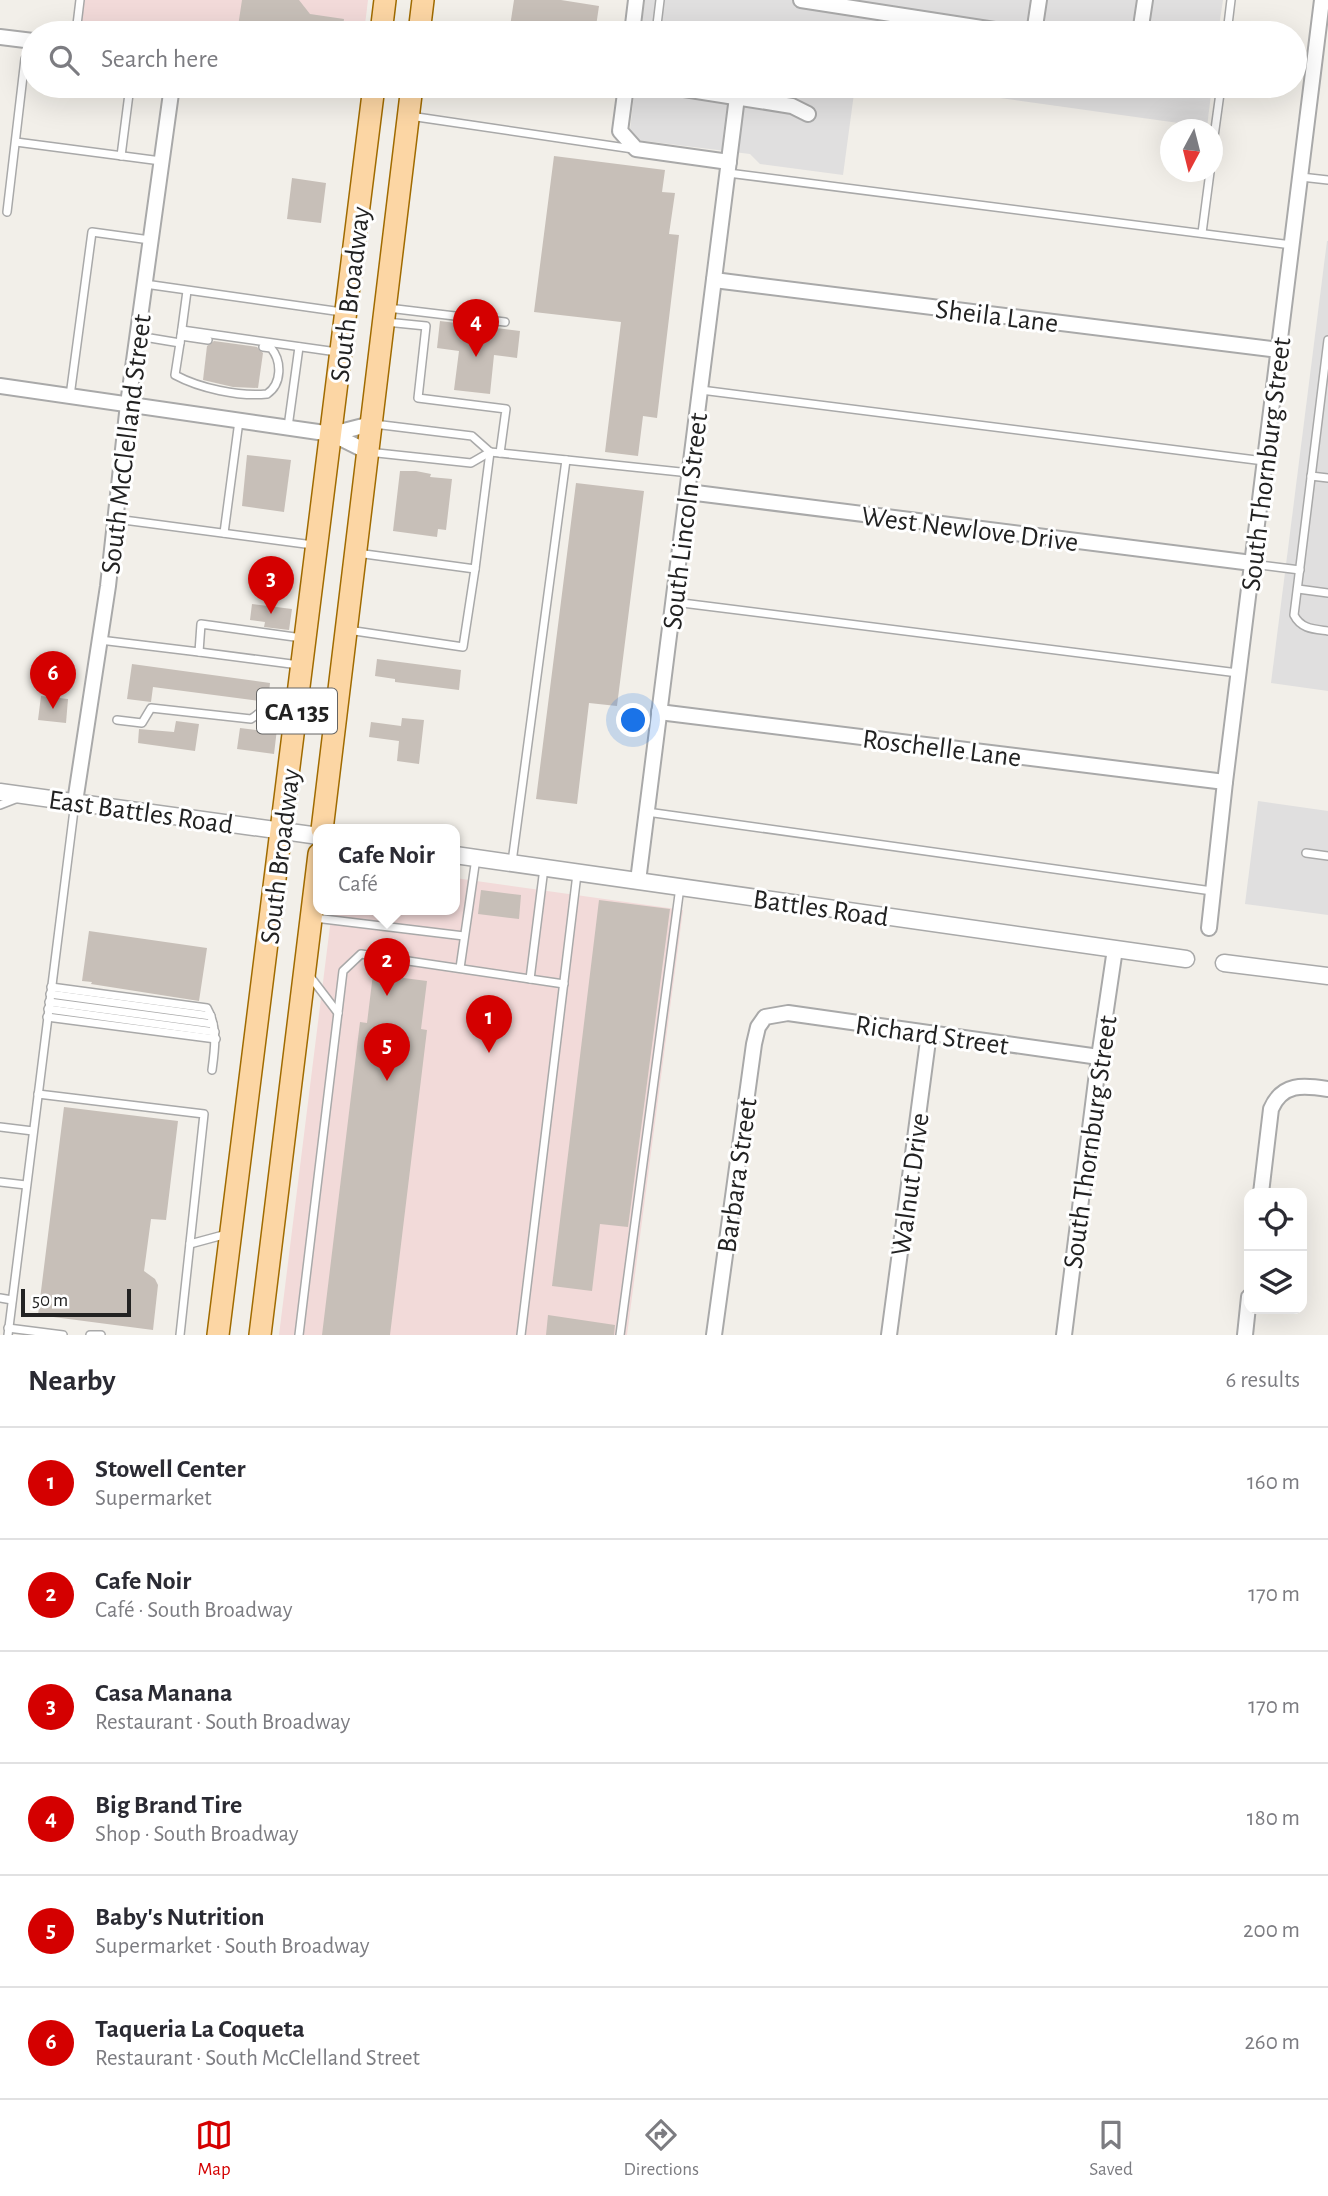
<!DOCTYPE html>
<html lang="en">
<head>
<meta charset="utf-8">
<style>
  :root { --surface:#fff; --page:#f2f2f3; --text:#2b2b33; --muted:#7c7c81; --line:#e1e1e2; --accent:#d40000 }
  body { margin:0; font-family:"Alegreya Sans",sans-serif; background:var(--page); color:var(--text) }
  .controls { position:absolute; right:21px; bottom:21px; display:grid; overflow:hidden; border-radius:14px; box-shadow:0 7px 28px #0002 }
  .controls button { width:63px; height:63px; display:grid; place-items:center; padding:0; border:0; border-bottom:2px solid var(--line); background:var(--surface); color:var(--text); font:35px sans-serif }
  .compass { position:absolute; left:1160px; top:119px; width:63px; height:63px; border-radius:50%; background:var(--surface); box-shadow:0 7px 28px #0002; rotate:187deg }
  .scale { position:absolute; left:21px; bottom:18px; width:110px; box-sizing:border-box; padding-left:7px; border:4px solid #222; border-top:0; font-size:19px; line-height:24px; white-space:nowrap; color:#222; -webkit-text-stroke:5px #fff; paint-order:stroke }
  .you { position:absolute; left:634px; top:721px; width:24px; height:24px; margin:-18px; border:5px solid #fff; border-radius:50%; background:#1a73e8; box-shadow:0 0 0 10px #1a73e833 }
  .badge { display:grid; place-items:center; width:46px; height:46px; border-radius:50%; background:var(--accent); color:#fff; font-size:23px; font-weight:700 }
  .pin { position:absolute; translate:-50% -58px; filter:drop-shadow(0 2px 4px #0008) }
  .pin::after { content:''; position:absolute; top:37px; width:24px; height:21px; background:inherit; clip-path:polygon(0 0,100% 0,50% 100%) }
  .popup { position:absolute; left:313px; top:824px; width:147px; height:91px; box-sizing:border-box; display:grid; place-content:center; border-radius:14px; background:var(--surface); filter:drop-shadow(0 2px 5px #0005); font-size:23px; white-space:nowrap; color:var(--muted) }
  .popup b { font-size:26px; color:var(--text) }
  .popup::after { content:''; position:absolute; left:50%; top:100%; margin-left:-14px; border:14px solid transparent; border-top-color:var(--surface) }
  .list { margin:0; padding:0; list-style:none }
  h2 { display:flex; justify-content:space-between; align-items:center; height:91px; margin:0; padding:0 28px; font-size:30px }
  h2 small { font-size:23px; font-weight:400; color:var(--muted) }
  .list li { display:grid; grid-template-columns:46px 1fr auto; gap:21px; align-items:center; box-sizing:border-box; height:112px; padding:0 28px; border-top:2px solid var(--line) }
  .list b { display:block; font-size:26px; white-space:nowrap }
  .list p { margin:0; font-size:23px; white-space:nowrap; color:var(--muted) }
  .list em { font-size:23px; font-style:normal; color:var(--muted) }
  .icon { flex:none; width:38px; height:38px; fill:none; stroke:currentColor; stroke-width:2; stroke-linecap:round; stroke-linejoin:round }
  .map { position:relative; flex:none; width:1328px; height:1335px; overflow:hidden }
  .search { position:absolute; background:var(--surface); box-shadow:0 7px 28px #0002; left:21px; right:21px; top:21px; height:77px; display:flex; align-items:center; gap:18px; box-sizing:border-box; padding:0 24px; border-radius:38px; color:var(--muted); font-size:26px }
  .sheet { height:763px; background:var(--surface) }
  nav { display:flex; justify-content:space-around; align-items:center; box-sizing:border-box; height:98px; border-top:2px solid var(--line); background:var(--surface); font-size:19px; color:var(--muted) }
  nav a { display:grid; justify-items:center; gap:4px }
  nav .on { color:var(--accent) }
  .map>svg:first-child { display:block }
  .residential { fill:#e0dfdf }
  .commercial { fill:#f2dad9 }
  .building { fill:#c7bfb8 }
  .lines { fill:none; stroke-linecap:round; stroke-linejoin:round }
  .service-casing { stroke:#a9a9a9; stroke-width:10 }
  .minor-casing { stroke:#a9a9a9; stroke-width:18 }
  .tertiary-casing { stroke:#a9a9a9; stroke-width:19 }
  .primary-casing { stroke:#a06b00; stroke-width:24 }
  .service { stroke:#fff; stroke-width:7 }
  .minor { stroke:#fff; stroke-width:14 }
  .tertiary { stroke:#fff; stroke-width:16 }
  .primary { stroke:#fcd6a4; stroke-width:21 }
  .labels { text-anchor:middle; stroke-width:6; stroke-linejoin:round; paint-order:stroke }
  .shield { fill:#fff; stroke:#646464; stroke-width:2 }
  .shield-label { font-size:26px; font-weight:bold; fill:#222 }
  .street-label { font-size:28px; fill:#222; stroke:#fff }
</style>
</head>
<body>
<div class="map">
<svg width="1328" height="1335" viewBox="0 0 1328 1335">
  <rect width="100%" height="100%" fill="#f2efe9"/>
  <g class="residential">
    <polygon points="645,0 1223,0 1218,33 641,33"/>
    <polygon points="635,86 855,86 843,175 760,164 750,154 637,140 630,129"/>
    <polygon points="977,86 1212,86 1207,127 979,95"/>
    <polygon points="1327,241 1328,241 1328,691 1271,683"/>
    <polygon points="1258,801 1328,811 1328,915 1245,904"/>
  </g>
  <g class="commercial">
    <polygon points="79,0 368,0 364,33 86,33 75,32"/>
    <polygon points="281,86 357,86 356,96"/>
    <polygon points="455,878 683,910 627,1335 279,1335 332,910 455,910"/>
  </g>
  <g class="building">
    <polygon points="242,0 299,0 310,14 344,19 342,33 237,33"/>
    <polygon points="514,0 561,0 599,6 595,33 509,33"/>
    <polygon points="554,156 665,170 662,192 675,193 669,234 679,235 657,418 643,416 638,456 605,452 621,322 534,312"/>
    <polygon points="292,178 326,183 321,223 287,219"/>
    <polygon points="440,321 520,331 517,358 494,355 490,394 454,390 459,351 437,348"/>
    <polygon points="214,341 257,347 263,353 258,388 233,387 203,380 207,346"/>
    <polygon points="247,455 291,460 284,512 242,506"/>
    <polygon points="400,471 416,471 431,474 430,477 452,479 446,530 438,529 437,537 393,531"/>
    <polygon points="576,483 644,491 617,706 589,703 577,804 536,799"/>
    <polygon points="252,604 292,609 289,630 264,627 265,622 250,620"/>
    <polygon points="377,659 461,670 459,690 395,682 395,679 375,676"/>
    <polygon points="132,664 270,683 268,702 280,704 273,712 275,717 272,724 277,729 274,754 237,749 240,728 263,731 263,727 269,724 268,717 272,710 266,705 267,702 153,687 151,702 127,699"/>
    <polygon points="41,696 68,699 66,723 38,720"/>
    <polygon points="402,718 424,720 419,764 397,761 399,741 369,737 371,722 401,726"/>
    <polygon points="176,721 199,724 195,751 138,743 139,729 174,732"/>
    <polygon points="481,890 521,895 519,919 478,914"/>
    <polygon points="599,900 670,909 628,1227 600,1224 592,1291 552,1286"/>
    <polygon points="89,931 207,948 199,1001 91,984 92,982 82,981"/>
    <polygon points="373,974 427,981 421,1029 427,1030 390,1335 322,1335 360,1022 367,1023"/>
    <polygon points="64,1107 178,1121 166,1220 151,1219 144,1271 155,1279 158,1285 153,1330 38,1315"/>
    <polygon points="548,1315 615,1325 614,1335 546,1335"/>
  </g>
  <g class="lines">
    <g class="service-casing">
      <g id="service">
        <polyline points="76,33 80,0"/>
        <polyline points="656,33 660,0"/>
        <polyline points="1227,33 1231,0"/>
        <polyline points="410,116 633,149"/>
        <polyline points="16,142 161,161"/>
        <polyline points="1212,151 1221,86"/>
        <polyline points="121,156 130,86"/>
        <polyline points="728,173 1292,245"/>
        <polyline points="1301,177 1328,180"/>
        <polyline points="7,212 25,59"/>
        <polyline points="1202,233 1210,172"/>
        <polyline points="145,284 342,312"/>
        <polyline points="388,308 505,322"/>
        <polyline points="386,322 426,326 418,398 506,409 500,453"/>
        <polyline points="182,330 337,352"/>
        <polyline points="138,336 180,343 187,291"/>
        <polyline points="181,336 208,340"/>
        <path d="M1328 340 1294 615C1301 629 1314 629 1328 631"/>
        <path d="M180 343 175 375C199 388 239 397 267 394 282 384 282 361 271 348L263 347"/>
        <polyline points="701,390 1264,461"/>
        <polyline points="70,396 92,232 150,240"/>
        <polyline points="374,424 472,436 490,452 690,473"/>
        <polyline points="288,427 299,347"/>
        <polyline points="368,452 471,463 490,452"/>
        <polyline points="1311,476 1328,478"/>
        <polyline points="116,519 313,545"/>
        <polyline points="224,533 239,421"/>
        <polyline points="357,553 475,569 490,452"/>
        <polyline points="1252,564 1300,570"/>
        <polyline points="1298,589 1328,593"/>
        <polyline points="674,602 1238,673"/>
        <polyline points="348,630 463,647 475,569"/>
        <polyline points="100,640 199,652 201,624 302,638"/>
        <polyline points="199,652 299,665"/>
        <polyline points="117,720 142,723 151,708 251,719 258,714"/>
        <polyline points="264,721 258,714 266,711"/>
        <polyline points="278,723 283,718 279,712"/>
        <polyline points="0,805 18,798"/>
        <polyline points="647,812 1212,891"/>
        <polyline points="1306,853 1328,856"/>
        <polyline points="512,862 566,460"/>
        <polyline points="315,918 464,936"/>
        <polyline points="460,968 476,858"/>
        <polyline points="309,975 338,1013"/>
        <polyline points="530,979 544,868"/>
        <path d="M51 987 207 1008C218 1028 215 1048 212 1070"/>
        <polyline points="50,994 211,1016"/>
        <polyline points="49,1002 213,1024"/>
        <polyline points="48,1009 215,1032"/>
        <polyline points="47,1017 216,1039"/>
        <polyline points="38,1094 204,1114 180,1335"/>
        <polyline points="0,1127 33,1131"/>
        <polyline points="0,1182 26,1185"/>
        <polyline points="190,1244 227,1234"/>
        <polyline points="0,1298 12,1300"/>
        <polyline points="8,1328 63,1335"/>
        <polyline points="8,1335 75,802"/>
        <polyline points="90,1335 101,1335"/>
        <polyline points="299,1335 343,971 361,954 564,984"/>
        <polyline points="521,1335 577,874"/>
        <polyline points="620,1335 680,887"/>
      </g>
    </g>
    <g class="minor-casing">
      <g id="minor">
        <polyline points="801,0 1014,33"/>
        <polyline points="632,33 636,0"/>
        <polyline points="1034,33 1039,0"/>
        <polyline points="1140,33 1145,0"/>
        <polyline points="0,37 33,41"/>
        <polyline points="626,86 620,131 636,149 729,162"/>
        <polyline points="665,86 792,106 808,114"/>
        <polyline points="714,280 1279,350"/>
        <polyline points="0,386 332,434 368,452"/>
        <polyline points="332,434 371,424"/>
        <polyline points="688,492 1252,563"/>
        <polyline points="659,712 1225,782"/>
        <polyline points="75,802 108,586 128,404 172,86"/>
        <polyline points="638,881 737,97"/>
        <polyline points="1209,928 1225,782 1322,0"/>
        <path d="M1261 1193 1271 1109C1282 1083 1303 1085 1328 1089"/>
        <polyline points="714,1335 754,1044 758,1027 765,1017 788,1013 1099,1057"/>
        <polyline points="889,1335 929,1033"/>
        <polyline points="1064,1335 1099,1057 1115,949"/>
        <polyline points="1245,1335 1249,1297"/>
      </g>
    </g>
    <g class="tertiary-casing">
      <g id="tertiary">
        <polyline points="0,792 319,836"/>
        <polyline points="455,855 1186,959"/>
        <polyline points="1224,963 1328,976"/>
      </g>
    </g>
    <g class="primary-casing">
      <g id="primary">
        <polyline points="381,33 385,0"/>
        <polyline points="419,33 423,0"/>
        <polyline points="322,830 412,86"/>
        <polyline points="218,1335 374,86"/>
        <polyline points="260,1335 319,854"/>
      </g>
    </g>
    <use href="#service" class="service"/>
    <use href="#minor" class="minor"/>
    <use href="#tertiary" class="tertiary"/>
    <use href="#primary" class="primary"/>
  </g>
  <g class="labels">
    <rect class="shield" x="257" y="688.5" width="80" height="45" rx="5"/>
    <g class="shield-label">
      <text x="297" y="720">CA 135</text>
    </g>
    <g class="street-label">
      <text transform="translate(349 294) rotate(-83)" y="10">South Broadway</text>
      <text transform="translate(997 315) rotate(7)" y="10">Sheila Lane</text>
      <text transform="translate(125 444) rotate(-83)" y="10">South McClelland Street</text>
      <text transform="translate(1265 464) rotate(-83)" y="10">South Thornburg Street</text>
      <text transform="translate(684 521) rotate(-83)" y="10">South Lincoln Street</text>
      <text transform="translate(970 528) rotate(7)" y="10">West Newlove Drive</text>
      <text transform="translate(942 747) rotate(7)" y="10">Roschelle Lane</text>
      <text transform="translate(141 811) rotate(8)" y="10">East Battles Road</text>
      <text transform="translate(279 856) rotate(-83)" y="10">South Broadway</text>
      <text transform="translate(821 907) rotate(8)" y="10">Battles Road</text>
      <text transform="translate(932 1034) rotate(8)" y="10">Richard Street</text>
      <text transform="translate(1089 1142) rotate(-82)" y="10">South Thornburg Street</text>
      <text transform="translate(736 1175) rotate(-82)" y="10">Barbara Street</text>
      <text transform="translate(909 1184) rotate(-82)" y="10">Walnut Drive</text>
    </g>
  </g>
</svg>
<div class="controls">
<button><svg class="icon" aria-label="locate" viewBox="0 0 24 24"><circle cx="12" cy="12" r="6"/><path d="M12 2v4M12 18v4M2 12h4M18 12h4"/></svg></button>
<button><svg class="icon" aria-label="layers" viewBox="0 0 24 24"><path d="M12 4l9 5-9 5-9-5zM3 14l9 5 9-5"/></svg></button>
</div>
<svg class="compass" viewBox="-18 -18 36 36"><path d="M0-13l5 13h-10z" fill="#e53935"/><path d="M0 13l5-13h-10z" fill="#7c7c81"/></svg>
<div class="scale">50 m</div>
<div class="you"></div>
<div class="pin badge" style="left:489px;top:1053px">1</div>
<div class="pin badge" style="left:387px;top:996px">2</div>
<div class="popup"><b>Cafe Noir</b>Café</div>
<div class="pin badge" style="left:271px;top:614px">3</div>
<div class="pin badge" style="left:476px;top:357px">4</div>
<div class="pin badge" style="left:387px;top:1081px">5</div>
<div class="pin badge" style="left:53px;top:709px">6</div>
<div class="search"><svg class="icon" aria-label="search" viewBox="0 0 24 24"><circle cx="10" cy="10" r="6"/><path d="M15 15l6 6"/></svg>Search here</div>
</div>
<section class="sheet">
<h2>Nearby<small>6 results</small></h2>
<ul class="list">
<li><span class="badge">1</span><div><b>Stowell Center</b><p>Supermarket</p></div><em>160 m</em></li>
<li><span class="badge">2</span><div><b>Cafe Noir</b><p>Café · South Broadway</p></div><em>170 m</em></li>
<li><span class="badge">3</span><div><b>Casa Manana</b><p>Restaurant · South Broadway</p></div><em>170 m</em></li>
<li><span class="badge">4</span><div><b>Big Brand Tire</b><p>Shop · South Broadway</p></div><em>180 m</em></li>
<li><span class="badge">5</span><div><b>Baby's Nutrition</b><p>Supermarket · South Broadway</p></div><em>200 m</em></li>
<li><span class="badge">6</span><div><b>Taqueria La Coqueta</b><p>Restaurant · South McClelland Street</p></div><em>260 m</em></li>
</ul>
</section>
<nav>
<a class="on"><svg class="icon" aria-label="map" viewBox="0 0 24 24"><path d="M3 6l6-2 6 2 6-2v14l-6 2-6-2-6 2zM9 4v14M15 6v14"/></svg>Map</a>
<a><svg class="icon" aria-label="directions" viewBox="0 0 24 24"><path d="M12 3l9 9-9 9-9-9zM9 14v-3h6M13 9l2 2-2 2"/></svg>Directions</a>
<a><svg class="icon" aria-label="saved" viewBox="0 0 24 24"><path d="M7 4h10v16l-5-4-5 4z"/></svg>Saved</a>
</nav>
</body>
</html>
